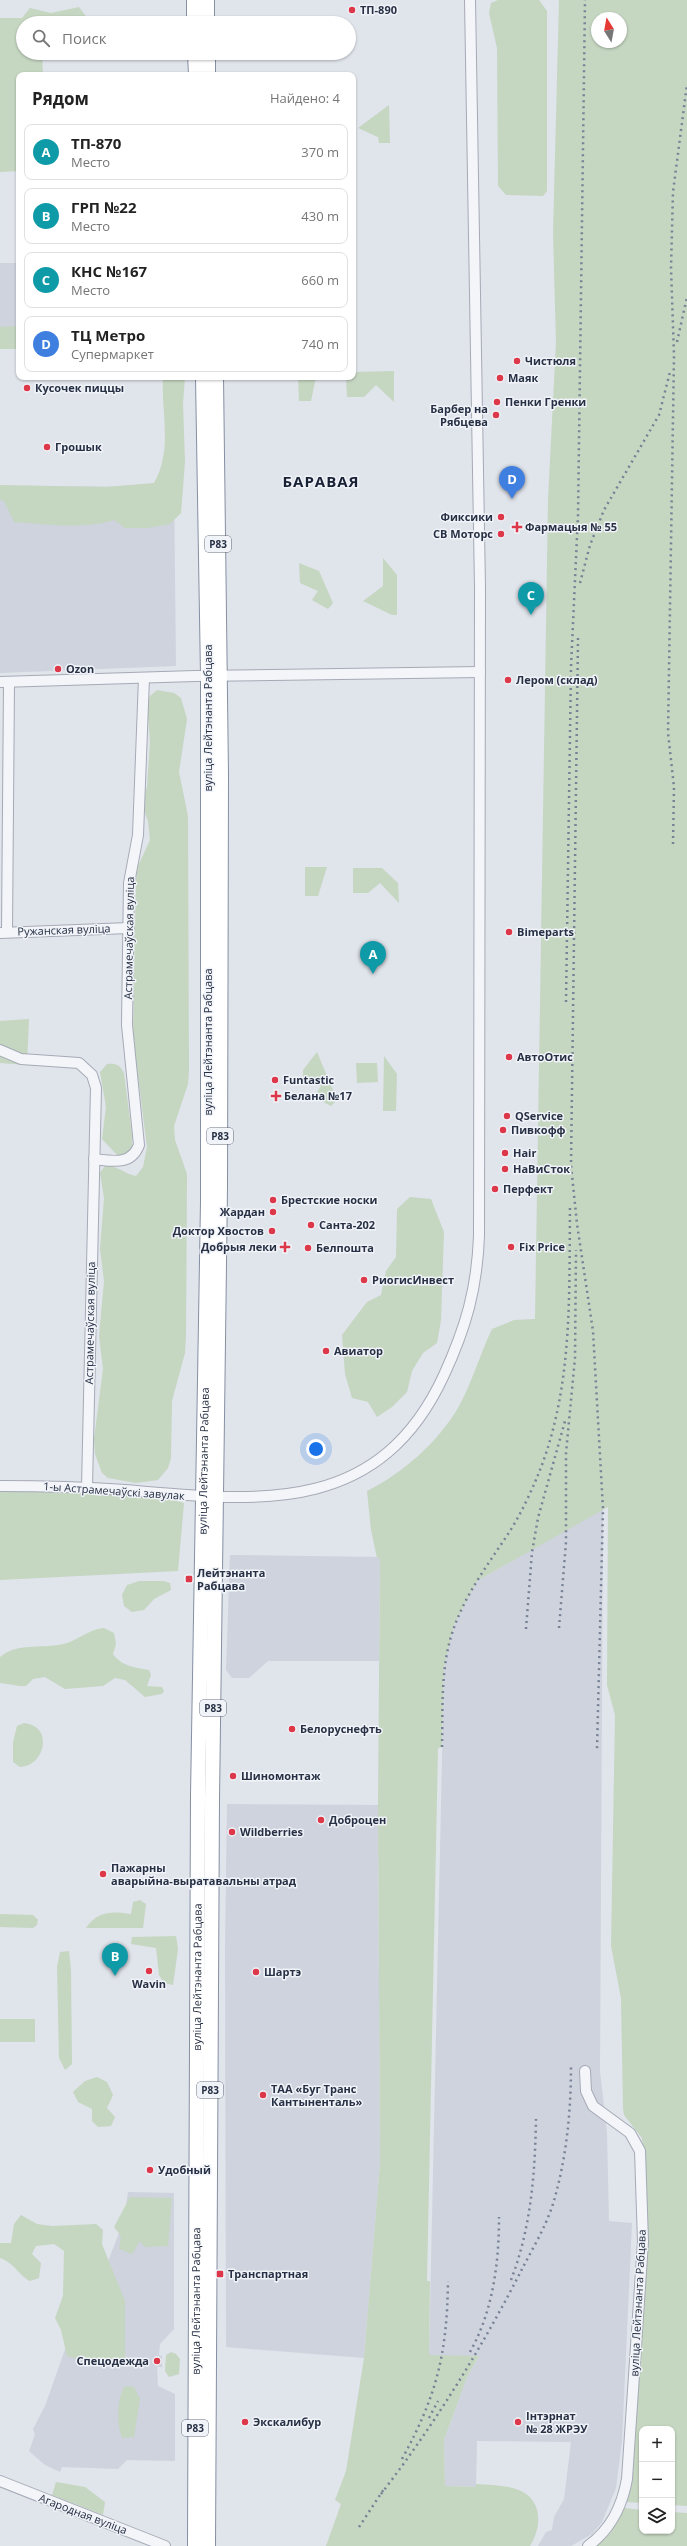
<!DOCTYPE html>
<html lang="ru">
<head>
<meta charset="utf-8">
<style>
  :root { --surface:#fff; --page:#f2f2f2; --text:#222; --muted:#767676; --line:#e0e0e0; --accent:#0f766e }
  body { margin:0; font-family:"Open Sans",sans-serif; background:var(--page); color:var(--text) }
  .controls { position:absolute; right:12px; bottom:12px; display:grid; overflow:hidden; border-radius:8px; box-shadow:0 1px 3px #0004 }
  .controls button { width:36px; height:36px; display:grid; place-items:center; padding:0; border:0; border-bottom:1px solid var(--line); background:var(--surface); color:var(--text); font:20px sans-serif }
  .compass { position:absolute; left:591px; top:12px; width:36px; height:36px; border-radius:50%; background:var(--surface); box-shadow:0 1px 3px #0004; rotate:349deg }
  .you { position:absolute; left:316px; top:1449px; width:14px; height:14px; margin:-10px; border:3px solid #fff; border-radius:50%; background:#1a73e8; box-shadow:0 0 0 6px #1a73e833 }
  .badge { display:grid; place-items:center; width:26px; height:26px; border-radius:50%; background:var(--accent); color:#fff; font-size:13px; font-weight:700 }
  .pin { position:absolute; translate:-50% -33px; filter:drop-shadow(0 1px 2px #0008) }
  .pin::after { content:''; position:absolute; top:21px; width:14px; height:12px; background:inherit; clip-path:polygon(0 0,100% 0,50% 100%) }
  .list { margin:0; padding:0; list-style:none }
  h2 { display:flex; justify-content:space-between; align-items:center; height:52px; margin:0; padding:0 16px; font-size:17px }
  h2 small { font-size:13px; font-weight:400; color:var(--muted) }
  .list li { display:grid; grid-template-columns:26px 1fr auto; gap:12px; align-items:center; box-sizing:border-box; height:56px; margin:0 8px 8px; padding:0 8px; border:1px solid var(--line); border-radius:8px }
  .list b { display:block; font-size:15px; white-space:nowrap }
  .list p { margin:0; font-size:13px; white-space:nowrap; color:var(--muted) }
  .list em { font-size:13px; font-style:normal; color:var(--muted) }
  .icon { flex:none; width:22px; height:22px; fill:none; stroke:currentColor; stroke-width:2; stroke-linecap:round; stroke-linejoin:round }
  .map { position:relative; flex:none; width:687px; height:2546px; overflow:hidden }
  .search { position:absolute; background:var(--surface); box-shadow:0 1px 3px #0004; left:16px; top:16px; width:340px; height:44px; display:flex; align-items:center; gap:10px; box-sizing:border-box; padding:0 14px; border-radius:22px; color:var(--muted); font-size:15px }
  .panel { position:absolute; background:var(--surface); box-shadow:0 1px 3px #0004; left:16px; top:72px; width:340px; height:308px; border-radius:8px }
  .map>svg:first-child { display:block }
  .built { fill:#ced3dd }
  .green { fill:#c5d6c1; fill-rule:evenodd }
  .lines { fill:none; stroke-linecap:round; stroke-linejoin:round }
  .minor-casing { stroke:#a5aab6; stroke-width:12 }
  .highway-casing { stroke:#8690a3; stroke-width:16 }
  .minor { stroke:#f4f5f9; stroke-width:10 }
  .highway { stroke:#fff; stroke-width:14 }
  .rail { stroke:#788296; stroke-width:2.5; stroke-dasharray:2 4; stroke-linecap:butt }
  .poi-dot { fill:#dd384a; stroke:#f0f3f8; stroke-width:1.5 }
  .labels { text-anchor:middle; stroke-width:3; stroke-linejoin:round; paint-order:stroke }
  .shield { fill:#f0f3f8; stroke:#636a7a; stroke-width:1 }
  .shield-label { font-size:10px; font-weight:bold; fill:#273044 }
  .poi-label { font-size:11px; font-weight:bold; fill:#273044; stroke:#f0f3f8; text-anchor:start }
  .street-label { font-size:11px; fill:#273044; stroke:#f0f3f8 }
  .district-label { font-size:15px; font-weight:bold; letter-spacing:1px; fill:#192135; stroke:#f0f3f8 }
</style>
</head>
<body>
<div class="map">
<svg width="687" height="2546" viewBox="0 0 687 2546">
  <rect width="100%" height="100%" fill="#e0e4eb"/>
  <g class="built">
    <polygon points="19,259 19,327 0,329 0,263 16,263"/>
    <polygon points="0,486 174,487 176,666 0,673"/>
    <polygon points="603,1509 600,2071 607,2133 609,2221 632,2223 622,2441 616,2488 602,2522 592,2534 571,2546 538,2546 546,2532 552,2530 554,2517 564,2499 571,2442 477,2441 476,2487 445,2486 444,2440 468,2375 479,2356 429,2356 444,1667 454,1625 477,1581"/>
    <polygon points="230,1555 380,1557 379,1661 268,1661 249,1678 232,1678 226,1670"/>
    <polygon points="227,1804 378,1805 380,2163 364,2358 226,2347 225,1947"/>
    <polygon points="128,2192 174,2193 174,2329 160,2344 159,2355 162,2356 162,2367 157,2367 158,2386 175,2394 175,2461 127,2460 118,2469 62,2467 60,2472 45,2465 29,2451 35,2435 33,2429 45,2406 68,2341 76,2344 124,2220"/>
  </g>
  <g class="green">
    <polygon points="498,0 539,0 547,11 547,191 543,196 506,195 498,186 497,48 489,13 491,3"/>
    <path d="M559 0H687V2506L672 2505V2429H642V2503L626 2502 633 2473 635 2444 646 2263V2177L642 2138 624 2115 623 2108 621 1998 611 1946 615 1715 607 1685 608 1507 477 1581 454 1625 444 1667 442 1747 438 1748 427 2281H430L429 2355 479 2356 468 2375 444 2440 445 2486 476 2487V2484C490 2485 506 2485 519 2490 543 2500 542 2527 530 2546H326L341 2504 335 2500 346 2471 364 2358 380 2163 378 1805 380 1558H377L371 1530 367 1491C403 1473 437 1443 458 1408 472 1383 480 1354 492 1329L514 1320 535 1319 548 499 556 343 553 233ZM597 18H621V42H597Z"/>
    <polygon points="79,7 88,19 88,23 23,23 23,53 42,53 43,75 19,75 19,171 0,172 0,18 22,18 30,8 51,13"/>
    <polygon points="389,105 390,143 379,143 378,137 358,128"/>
    <polygon points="19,326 19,349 0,349 0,327"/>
    <polygon points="394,371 394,402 376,385 364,397 347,397 346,377 353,377 353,372"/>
    <path d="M163 377H185L183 404 185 462 181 513 170 524 148 528H125L114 520C80 530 48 524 14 522L4 501 0 500V485L106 487 154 483C173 450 161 413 163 377Z"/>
    <polygon points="298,377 316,377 311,401 299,401"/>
    <polygon points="383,558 397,575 397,615 392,615 363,601 383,586"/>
    <polygon points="299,563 319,571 333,603 328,609 312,600 318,591 300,583"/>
    <path d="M157 690 174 693 181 698 187 719 179 772 188 816 189 1070 188 1084 174 1126 175 1140 187 1174 186 1336 185 1353 172 1401 171 1458 168 1468 158 1480 136 1483 108 1478 102 1473 95 1454 94 1439 103 1369 99 1336 104 1281 100 1249 104 1198 100 1173 105 1166C118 1165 124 1174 136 1176L143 1167 147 1147 133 1037 136 878 138 866 150 840 148 821 142 805 147 787 150 742 147 703 150 696Z"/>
    <polygon points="305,867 327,867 318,896 305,896"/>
    <polygon points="353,868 382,868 398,883 399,903 380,883 368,893 353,893"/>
    <polygon points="29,1019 27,1065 0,1063 0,1021"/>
    <polygon points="317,1052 337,1100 331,1106 314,1097 321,1086 303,1077 303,1070"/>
    <polygon points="384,1056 397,1074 396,1111 383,1111"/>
    <polygon points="356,1063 377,1063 378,1082 357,1083"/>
    <path d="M107 1064C116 1063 120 1065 124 1073L132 1135V1147L126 1156 117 1155 102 1139 106 1107 100 1072Z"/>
    <polygon points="410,1197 431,1199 444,1232 441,1320 437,1343 423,1353 412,1371 407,1392 392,1407 377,1417 368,1402 352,1398 345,1374 342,1335 367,1302 381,1295 386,1271 396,1257 397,1209"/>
    <polygon points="0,1491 154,1495 184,1503 178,1571 0,1580"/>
    <polygon points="164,1581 170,1583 171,1590 154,1599 144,1610 132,1612 124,1606 122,1595 127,1585 139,1581"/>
    <path d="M104 1628 114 1633 116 1644 113 1654C121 1666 136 1668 149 1670L151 1675 147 1686 162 1687 164 1691 162 1694 145 1697 125 1680 115 1678 103 1686 65 1689 45 1677 33 1679 26 1686H20L0 1683V1657C20 1641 44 1650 67 1643 80 1639 89 1629 104 1628Z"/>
    <path d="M24 1723C54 1726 45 1766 20 1767L13 1762V1742L17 1726Z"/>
    <path d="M140 1900 146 1904 143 1928H86C97 1911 113 1911 131 1914L133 1902Z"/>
    <polygon points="0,1914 33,1915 38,1920 37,1925 33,1928 0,1927"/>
    <polygon points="176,1936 178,1949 173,1985 164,1983 159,1975 156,1948 131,1944 132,1937"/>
    <polygon points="69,1951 71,1970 72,2064 65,2070 59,2058 57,1967 60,1952"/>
    <rect x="0" y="2019" width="35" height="23"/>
    <polygon points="97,2077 107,2082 113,2095 107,2108 115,2117 111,2126 98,2127 92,2121 92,2109 78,2102 73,2092 85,2081"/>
    <polygon points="130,2197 172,2198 168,2246 145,2247 140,2241 132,2254 119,2249 121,2236 114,2227"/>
    <path d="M21 2215 37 2224 52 2226 96 2224 103 2230 102 2244 125 2301V2362L106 2365 67 2356 61 2330 55 2318 63 2296 64 2251 54 2244 36 2246 32 2254 41 2263 39 2278 30 2281C17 2274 15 2263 0 2258V2243H11L14 2224Z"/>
    <polygon points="171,2352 176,2354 180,2359 179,2374 169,2377 165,2371 166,2355"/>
    <path d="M125 2386 134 2387 140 2399 134 2437 122 2438C117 2424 116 2399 125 2386Z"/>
    <polygon points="56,2482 85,2487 105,2502 103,2515 52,2495"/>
    <polygon points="624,2508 642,2510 642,2531 672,2531 672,2512 687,2513 687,2546 595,2546 614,2526"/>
  </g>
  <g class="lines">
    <g class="minor-casing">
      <g id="minor">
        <polyline points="0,682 195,676 480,672"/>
        <polyline points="7,932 9,682"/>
        <polyline points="0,933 129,928"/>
        <polyline points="0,1050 21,1059 79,1063 92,1075 96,1088 87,1487"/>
        <path d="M94 1159C112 1161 131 1166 139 1145L127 1025 129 883 138 835 144 678"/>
        <path d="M0 1486C42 1486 83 1487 125 1490 256 1501 378 1518 444 1375 466 1327 477 1289 479 1236L480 588 470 0"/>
        <path d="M585 2071 586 2091 593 2106 630 2133 640 2151 643 2242 627 2479C622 2507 611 2529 588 2546"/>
        <polyline points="0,2481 165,2546"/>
      </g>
    </g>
    <g class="highway-casing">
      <g id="highway">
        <polyline points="194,0 194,23"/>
        <polyline points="207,0 207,23"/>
        <polyline points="195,53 196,75"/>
        <polyline points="208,53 208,75"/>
        <path id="s1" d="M195 2546 198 1796 208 1202V676L203 377"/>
        <polyline points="208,2546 212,1800 220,1187 221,775 216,377"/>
      </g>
    </g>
    <use href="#minor" class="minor"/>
    <use href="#highway" class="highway"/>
    <g class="rail">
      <polyline points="677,342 687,297"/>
      <polyline points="580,583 590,545 604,510 659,415 670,372"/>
      <polyline points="578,638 571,1165 577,1224 593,1331 603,1509 597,1750"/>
      <polyline points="673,844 674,787 668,733 674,355 671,268 673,192 687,84"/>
      <polyline points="566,1002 571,667 578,515 585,0"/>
      <polyline points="559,1628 566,1542 566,1453 575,1358 576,1250"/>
      <polyline points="526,1629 532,1552 538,1518 565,1421"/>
      <path d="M442 1747C443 1707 440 1663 455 1625 467 1592 489 1563 508 1534 520 1516 530 1494 538 1475 573 1389 569 1297 570 1206"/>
      <path d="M511 2280C531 2228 535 2174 536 2119"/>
      <path d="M470 2352C493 2311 499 2263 499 2217"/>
      <polyline points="429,2418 438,2401"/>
      <path d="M402 2459C437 2395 447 2354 448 2281"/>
      <path d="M381 2494C434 2425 480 2351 520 2273 532 2249 548 2224 555 2197 567 2154 571 2109 571 2065"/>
      <polyline points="359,2527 384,2489"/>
    </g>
  </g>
  <g class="poi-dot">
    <circle cx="352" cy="10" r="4"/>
    <circle cx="517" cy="361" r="4"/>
    <circle cx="500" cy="378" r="4"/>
    <circle cx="27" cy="388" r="4"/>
    <circle cx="497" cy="402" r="4"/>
    <circle cx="496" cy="415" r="4"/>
    <circle cx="47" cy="447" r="4"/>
    <circle cx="501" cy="517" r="4"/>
    <path d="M515 521h4v4h4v4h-4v4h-4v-4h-4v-4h4z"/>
    <circle cx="501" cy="534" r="4"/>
    <circle cx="58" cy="669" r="4"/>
    <circle cx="508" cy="680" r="4"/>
    <circle cx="509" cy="932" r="4"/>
    <circle cx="509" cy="1057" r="4"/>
    <circle cx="275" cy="1080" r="4"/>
    <path d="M274 1090h4v4h4v4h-4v4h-4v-4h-4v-4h4z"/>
    <circle cx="507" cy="1116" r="4"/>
    <circle cx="503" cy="1130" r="4"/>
    <circle cx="505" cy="1153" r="4"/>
    <circle cx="505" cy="1169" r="4"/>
    <circle cx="495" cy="1189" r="4"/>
    <circle cx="273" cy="1200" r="4"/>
    <circle cx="273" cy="1212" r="4"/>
    <circle cx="311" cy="1225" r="4"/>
    <circle cx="272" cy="1231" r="4"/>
    <path d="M283 1241h4v4h4v4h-4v4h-4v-4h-4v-4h4z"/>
    <circle cx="511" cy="1247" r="4"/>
    <circle cx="308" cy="1248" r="4"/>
    <circle cx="364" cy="1280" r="4"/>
    <circle cx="326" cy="1351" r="4"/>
    <rect x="185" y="1575" width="8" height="8" rx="2"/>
    <circle cx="292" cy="1729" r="4"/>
    <circle cx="233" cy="1776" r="4"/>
    <circle cx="321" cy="1820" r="4"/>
    <circle cx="232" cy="1832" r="4"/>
    <circle cx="103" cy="1874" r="4"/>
    <circle cx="149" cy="1971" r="4"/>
    <circle cx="256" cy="1972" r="4"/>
    <circle cx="263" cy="2095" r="4"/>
    <circle cx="150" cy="2170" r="4"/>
    <rect x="216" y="2270" width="8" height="8" rx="2"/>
    <circle cx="157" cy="2361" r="4"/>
    <circle cx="245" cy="2422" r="4"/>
    <circle cx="518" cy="2422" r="4"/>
  </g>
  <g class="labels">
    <g class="shield">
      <rect x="205" y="536" width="26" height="16" rx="3"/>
      <rect x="207" y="1128" width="26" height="16" rx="3"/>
      <rect x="200" y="1700" width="26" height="16" rx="3"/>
      <rect x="197" y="2082" width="26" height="16" rx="3"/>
      <rect x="182" y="2420" width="26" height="16" rx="3"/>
    </g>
    <g class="shield-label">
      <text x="218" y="548">Р83</text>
      <text x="220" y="1140">Р83</text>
      <text x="213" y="1712">Р83</text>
      <text x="210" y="2094">Р83</text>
      <text x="195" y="2432">Р83</text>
    </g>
    <g class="poi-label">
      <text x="360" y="14">ТП-890</text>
      <text x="525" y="365">Чистюля</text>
      <text x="508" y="382">Маяк</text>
      <text x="35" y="392">Кусочек пиццы</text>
      <text x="505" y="406">Пенки Гренки</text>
      <text x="488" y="413" text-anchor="end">Барбер на<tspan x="488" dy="13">Рябцева</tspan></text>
      <text x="55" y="451">Грошык</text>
      <text x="493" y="521" text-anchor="end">Фиксики</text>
      <text x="525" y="531">Фармацыя № 55</text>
      <text x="493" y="538" text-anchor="end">СВ Моторс</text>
      <text x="66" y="673">Ozon</text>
      <text x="516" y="684">Лером (склад)</text>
      <text x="517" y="936">Bimeparts</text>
      <text x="517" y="1061">АвтоОтис</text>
      <text x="283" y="1084">Funtastic</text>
      <text x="284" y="1100">Белана №17</text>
      <text x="515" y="1120">QService</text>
      <text x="511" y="1134">Пивкофф</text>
      <text x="513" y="1157">Hair</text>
      <text x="513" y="1173">НаВиСток</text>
      <text x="503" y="1193">Перфект</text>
      <text x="281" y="1204">Брестские носки</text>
      <text x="265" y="1216" text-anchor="end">Жардан</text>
      <text x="319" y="1229">Санта-202</text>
      <text x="264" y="1235" text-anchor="end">Доктор Хвостов</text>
      <text x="277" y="1251" text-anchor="end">Добрыя леки</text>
      <text x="519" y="1251">Fix Price</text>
      <text x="316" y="1252">Белпошта</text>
      <text x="372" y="1284">РиогисИнвест</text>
      <text x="334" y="1355">Авиатор</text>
      <text x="197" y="1577">Лейтэнанта<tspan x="197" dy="13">Рабцава</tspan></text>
      <text x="300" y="1733">Белоруснефть</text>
      <text x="241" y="1780">Шиномонтаж</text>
      <text x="329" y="1824">Доброцен</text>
      <text x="240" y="1836">Wildberries</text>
      <text x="111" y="1872">Пажарны<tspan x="111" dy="13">аварыйна-выратавальны атрад</tspan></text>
      <text x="264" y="1976">Шартэ</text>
      <text x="149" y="1988" text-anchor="middle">Wavin</text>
      <text x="271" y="2093">ТАА «Буг Транс<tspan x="271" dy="13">Кантыненталь»</tspan></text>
      <text x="158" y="2174">Удобный</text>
      <text x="228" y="2278">Транспартная</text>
      <text x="149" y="2365" text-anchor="end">Спецодежда</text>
      <text x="526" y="2420">Інтэрнат<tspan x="526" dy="13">№ 28 ЖРЭУ</tspan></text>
      <text x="253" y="2426">Экскалибур</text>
    </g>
    <g class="street-label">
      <text transform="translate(208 718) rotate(-90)" y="4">вуліца Лейтэнанта Рабцава</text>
      <text transform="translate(64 930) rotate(-2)" y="4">Ружанская вуліца</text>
      <text transform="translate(129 938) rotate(-89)" y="4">Астрамечаўская вуліца</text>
      <text transform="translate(208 1042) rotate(-90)" y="4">вуліца Лейтэнанта Рабцава</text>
      <text transform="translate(90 1323) rotate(-89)" y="4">Астрамечаўская вуліца</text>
      <text dy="4" stroke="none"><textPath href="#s1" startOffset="1085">вуліца Лейтэнанта Рабцава</textPath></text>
      <text transform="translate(114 1491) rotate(4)" y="4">1-ы Астрамечаўскі завулак</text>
      <text dy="4" stroke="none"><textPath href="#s1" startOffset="569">вуліца Лейтэнанта Рабцава</textPath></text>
      <text dy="4" stroke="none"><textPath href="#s1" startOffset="245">вуліца Лейтэнанта Рабцава</textPath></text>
      <text transform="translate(638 2303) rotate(-87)" y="4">вуліца Лейтэнанта Рабцава</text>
      <text transform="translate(83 2514) rotate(21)" y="4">Агародная вуліца</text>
    </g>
    <g class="district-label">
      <text x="321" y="487">БАРАВАЯ</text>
    </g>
  </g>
</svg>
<div class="controls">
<button>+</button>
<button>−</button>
<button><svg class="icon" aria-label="layers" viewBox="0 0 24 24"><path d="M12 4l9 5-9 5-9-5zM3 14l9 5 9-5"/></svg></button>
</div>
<svg class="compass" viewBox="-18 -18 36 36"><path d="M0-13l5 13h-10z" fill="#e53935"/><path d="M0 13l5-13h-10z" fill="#767676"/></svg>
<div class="you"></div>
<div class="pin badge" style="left:373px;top:974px;background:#0f9aa8">A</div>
<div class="pin badge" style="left:115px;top:1976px;background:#0f9aa8">B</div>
<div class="pin badge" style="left:531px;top:615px;background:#0f9aa8">C</div>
<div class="pin badge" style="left:512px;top:499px;background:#3f7fe0">D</div>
<div class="search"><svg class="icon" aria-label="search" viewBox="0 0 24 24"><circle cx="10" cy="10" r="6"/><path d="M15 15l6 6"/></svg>Поиск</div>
<section class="panel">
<h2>Рядом<small>Найдено: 4</small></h2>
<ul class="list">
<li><span class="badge" style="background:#0f9aa8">A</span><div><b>ТП-870</b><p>Место</p></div><em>370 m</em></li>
<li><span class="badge" style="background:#0f9aa8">B</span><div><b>ГРП №22</b><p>Место</p></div><em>430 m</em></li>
<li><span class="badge" style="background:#0f9aa8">C</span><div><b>КНС №167</b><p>Место</p></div><em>660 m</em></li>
<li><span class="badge" style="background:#3f7fe0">D</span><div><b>ТЦ Метро</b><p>Супермаркет</p></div><em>740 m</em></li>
</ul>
</section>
</div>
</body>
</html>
